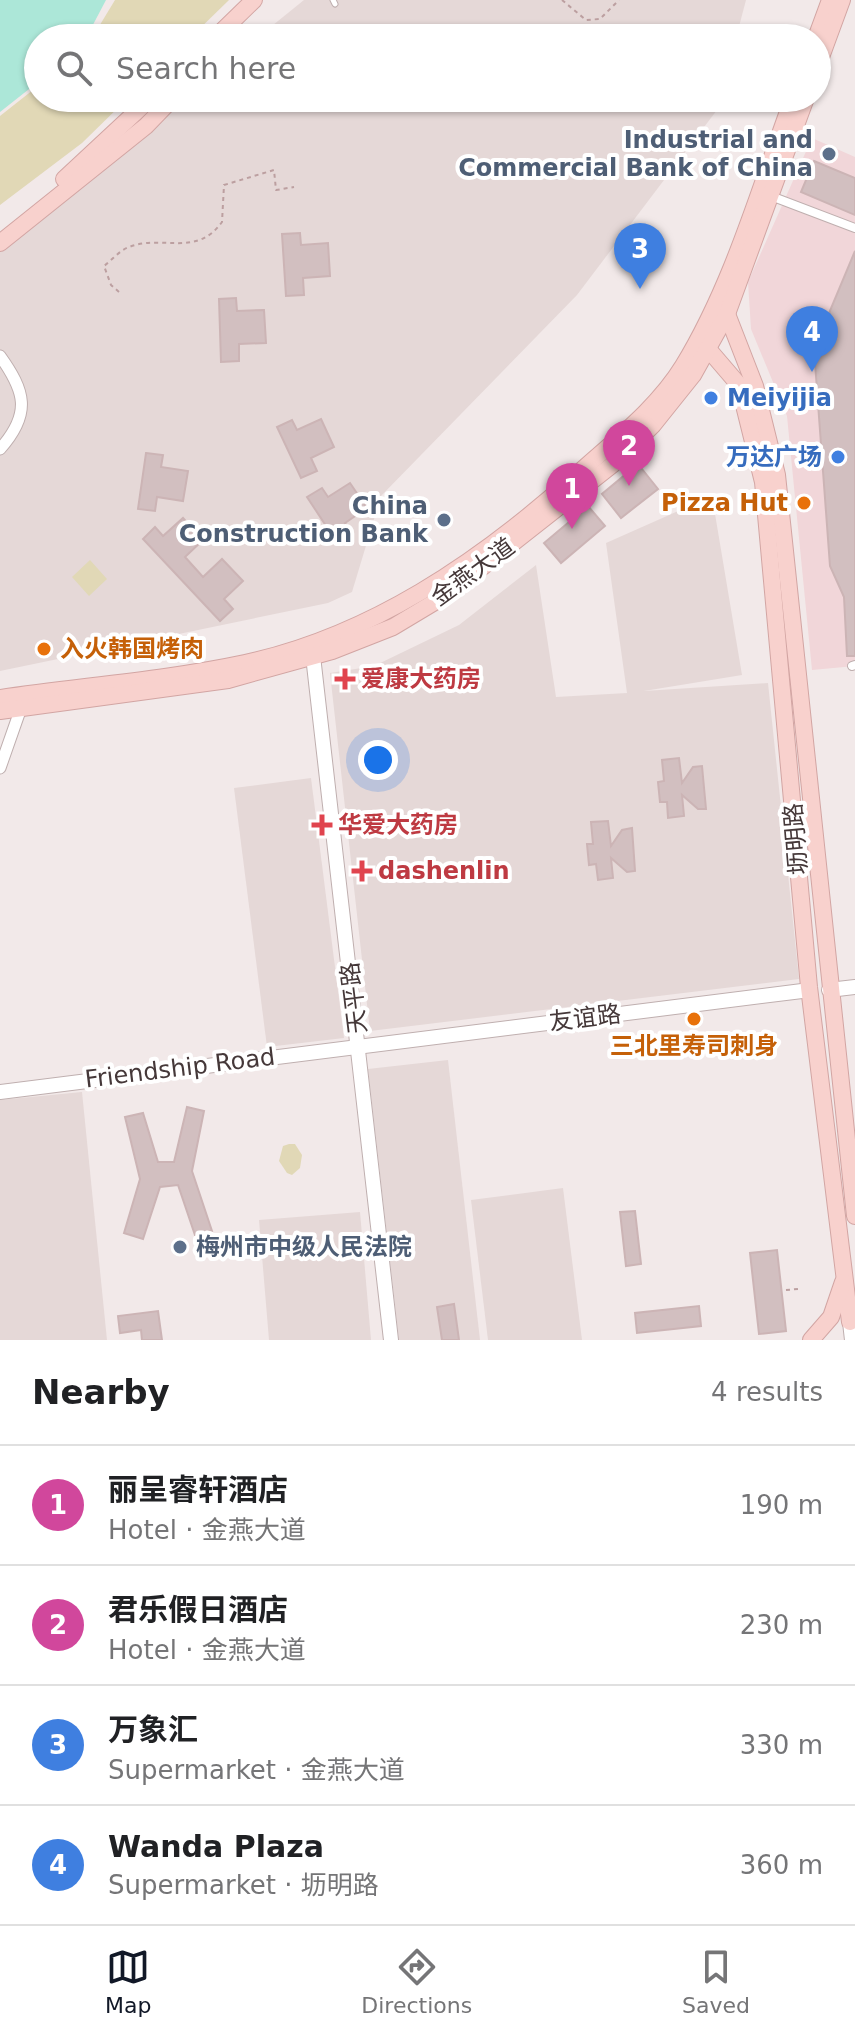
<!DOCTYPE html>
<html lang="en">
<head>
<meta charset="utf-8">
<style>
  :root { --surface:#fff; --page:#f2f2f2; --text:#202124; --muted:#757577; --line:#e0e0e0; --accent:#111827 }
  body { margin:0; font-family:"DejaVu Sans","Noto Sans SC",sans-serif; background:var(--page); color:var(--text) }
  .you { position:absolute; left:378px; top:760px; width:28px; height:28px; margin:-20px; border:6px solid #fff; border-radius:50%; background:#1a73e8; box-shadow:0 0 0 12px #1a73e833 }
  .badge { display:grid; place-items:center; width:52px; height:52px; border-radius:50%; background:var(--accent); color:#fff; font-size:26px; font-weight:700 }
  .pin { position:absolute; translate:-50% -66px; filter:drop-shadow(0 2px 4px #0008) }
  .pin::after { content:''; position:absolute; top:42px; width:28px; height:24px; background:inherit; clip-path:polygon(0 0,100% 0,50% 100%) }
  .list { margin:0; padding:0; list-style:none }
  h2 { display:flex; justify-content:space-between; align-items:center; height:104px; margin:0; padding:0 32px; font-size:34px }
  h2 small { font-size:26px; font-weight:400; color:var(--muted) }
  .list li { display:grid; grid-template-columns:52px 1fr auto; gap:24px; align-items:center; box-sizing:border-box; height:120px; padding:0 32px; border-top:2px solid var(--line) }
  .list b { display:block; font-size:30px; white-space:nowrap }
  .list p { margin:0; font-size:26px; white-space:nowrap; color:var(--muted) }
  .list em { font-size:26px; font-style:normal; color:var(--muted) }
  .icon { flex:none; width:44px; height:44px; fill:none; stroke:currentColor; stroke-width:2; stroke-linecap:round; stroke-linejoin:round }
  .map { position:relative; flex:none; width:855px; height:1340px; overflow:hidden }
  .search { position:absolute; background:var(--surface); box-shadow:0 2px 6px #0004; left:24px; right:24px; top:24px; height:88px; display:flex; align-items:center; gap:20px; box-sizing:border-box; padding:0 28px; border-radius:44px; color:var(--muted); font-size:30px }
  .sheet { height:584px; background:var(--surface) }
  nav { display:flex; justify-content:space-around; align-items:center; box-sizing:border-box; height:112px; border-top:2px solid var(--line); background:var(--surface); font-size:22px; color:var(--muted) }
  nav a { display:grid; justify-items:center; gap:4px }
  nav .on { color:var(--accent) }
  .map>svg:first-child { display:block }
  .residential { fill:#e5d8d7 }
  .commercial { fill:#f1d6d9 }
  .green { fill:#e1d8b6 }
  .water { fill:#ace7d8 }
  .building { fill:#d2bfc0; stroke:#ccb4b5; stroke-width:2 }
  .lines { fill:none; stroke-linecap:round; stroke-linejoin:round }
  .service-casing { stroke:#bfafaf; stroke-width:7 }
  .pedestrian-casing { stroke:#bfafaf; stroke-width:10 }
  .minor-casing { stroke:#bfafaf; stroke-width:13 }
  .tertiary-casing { stroke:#bfafaf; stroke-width:16 }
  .secondary-casing { stroke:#d2a5a3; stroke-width:18 }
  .path { stroke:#bc9fa0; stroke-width:2; stroke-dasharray:4 4; stroke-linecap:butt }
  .service { stroke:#fff; stroke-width:5 }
  .pedestrian { stroke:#fff; stroke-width:8 }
  .minor { stroke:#fff; stroke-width:11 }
  .tertiary { stroke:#fff; stroke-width:14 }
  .secondary { stroke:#f8d1cd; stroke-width:16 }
  .service-dot { fill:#5c6f8a; stroke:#fff; stroke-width:3 }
  .shop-dot { fill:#3f7fe0; stroke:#fff; stroke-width:3 }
  .food-dot { fill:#e8710a; stroke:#fff; stroke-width:3 }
  .health-dot { fill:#e0444e; stroke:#fff; stroke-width:3 }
  .labels { text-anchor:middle; stroke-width:8; stroke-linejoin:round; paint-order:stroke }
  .service-label { font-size:24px; font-weight:bold; fill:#4e5e75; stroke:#fff; text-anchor:end }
  .shop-label { font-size:24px; font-weight:bold; fill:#366cbe; stroke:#fff; text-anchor:start }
  .food-label { font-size:24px; font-weight:bold; fill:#c56008; stroke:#fff; text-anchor:end }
  .street-label { font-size:24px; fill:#453839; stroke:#fff }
  .health-label { font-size:24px; font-weight:bold; fill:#be3a42; stroke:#fff; text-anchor:start }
</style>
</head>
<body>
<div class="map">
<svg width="855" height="1340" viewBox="0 0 855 1340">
  <rect width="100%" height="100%" fill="#f2e9e9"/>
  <g class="residential">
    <polygon points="304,0 746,0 736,38 257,38"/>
    <polygon points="183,98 720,98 717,110 577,295 381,496 352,592 328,603 0,671 0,246"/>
    <polygon points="712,496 742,675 644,691 768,683 799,979 370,1031 330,673 374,666 459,625 536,565 556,697 627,693 606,543"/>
    <polygon points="311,778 344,1038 267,1047 234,788"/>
    <polygon points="448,1060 480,1340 399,1340 368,1069"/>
    <polygon points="82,1092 107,1340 0,1340 0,1100"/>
    <polygon points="563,1188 582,1340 488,1340 471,1200"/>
    <polygon points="360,1212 371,1340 269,1340 259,1220"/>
  </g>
  <polygon class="commercial" points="812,138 855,157 855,666 812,670 787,416 751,329 748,282"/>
  <g class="green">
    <polygon points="115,0 229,0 190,38 92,38"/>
    <polygon points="38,86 38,98 128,98 82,143 0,205 0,116"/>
    <polygon points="90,560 107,579 89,596 72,577"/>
    <polygon points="289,1144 295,1144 302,1155 300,1168 292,1175 287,1173 279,1161 283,1146"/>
  </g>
  <polygon class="water" points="0,0 106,0 86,38 38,38 38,82 0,112"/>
  <g class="building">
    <polygon points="814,161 855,178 855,215 801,192"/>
    <polygon points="300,233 301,245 328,243 330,276 303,278 304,295 286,296 282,234"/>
    <polygon points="855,251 855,656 847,656 844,597 830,566 814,349"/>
    <polygon points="236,298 237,311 264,310 266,343 239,344 239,361 221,362 219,299"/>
    <polygon points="321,419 334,447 311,458 317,471 301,478 277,427 292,420 297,430"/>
    <polygon points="146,453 163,455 161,467 188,471 183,501 157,497 155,511 138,509"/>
    <polygon points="638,464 658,489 621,518 602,494"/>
    <polygon points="350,483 367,508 345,523 352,535 338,544 307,497 322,488 328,497"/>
    <polygon points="588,506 605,526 561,563 544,543"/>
    <polygon points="183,518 203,540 185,557 203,577 222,559 243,581 224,599 233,609 220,621 143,539 155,527 163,536"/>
    <polygon points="679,758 682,783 693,767 702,766 706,809 698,809 682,795 684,816 668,818 667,802 660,802 658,782 664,781 662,760"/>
    <polygon points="608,821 611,846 622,830 632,828 635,871 627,872 611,858 613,878 598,880 596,864 589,865 587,844 593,844 591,822"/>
    <polygon points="187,1107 204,1111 192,1171 212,1231 195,1235 178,1185 160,1187 143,1239 124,1233 140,1179 125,1117 143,1113 158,1162 174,1162"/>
    <polygon points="635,1211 641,1264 626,1266 620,1212"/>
    <polygon points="777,1250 786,1331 759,1334 750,1253"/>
    <polygon points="454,1304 459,1340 442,1340 437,1307"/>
    <polygon points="699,1306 701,1326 637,1333 635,1313"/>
    <polygon points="158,1311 162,1340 142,1340 141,1330 120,1333 118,1316"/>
  </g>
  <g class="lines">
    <g class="service-casing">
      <polyline id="service" points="333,0 335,4"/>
    </g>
    <g class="pedestrian-casing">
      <g id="pedestrian">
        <polyline points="776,198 855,228"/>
        <polyline points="852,666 855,665"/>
      </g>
    </g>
    <g class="minor-casing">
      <g id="minor">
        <path d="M0 356C25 391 32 413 0 449"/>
        <polyline points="0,768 21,708"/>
      </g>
    </g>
    <g class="tertiary-casing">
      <g id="tertiary">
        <polyline points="313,656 391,1340"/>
        <polyline points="829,990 855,987"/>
        <polyline points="0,1092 810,990"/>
        <polyline points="850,1322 852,1340"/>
      </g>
    </g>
    <g class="secondary-casing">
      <g id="secondary">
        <polyline points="215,38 254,0"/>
        <polyline points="816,38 830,0"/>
        <polyline points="817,68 842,0"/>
        <polyline points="64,179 151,98"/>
        <polyline points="0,243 146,126 173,98"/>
        <polyline points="727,314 755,386 777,475 855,1216"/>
        <polyline points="709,350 739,385 763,482 809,987 850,1322"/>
        <path d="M0 698C81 686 165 680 245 663 370 636 479 562 573 478 611 443 656 410 683 366 733 284 760 187 793 98"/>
        <polyline points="0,711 228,680 332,651 393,627 448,594 612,465 653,425 693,375 727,314 806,98"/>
        <polyline points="811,1340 831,1317 843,1282"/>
      </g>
    </g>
    <g class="path">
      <polyline points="562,0 586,20 600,19 619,0"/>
      <path d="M119 292 111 285 104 266C112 260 120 250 129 247 163 234 196 258 222 222L224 185 274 170 276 190 294 187"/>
      <polyline points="786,1290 798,1289"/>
    </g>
    <use href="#service" class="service"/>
    <use href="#pedestrian" class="pedestrian"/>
    <use href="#minor" class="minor"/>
    <use href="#tertiary" class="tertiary"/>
    <use href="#secondary" class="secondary"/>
  </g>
  <g class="service-dot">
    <circle cx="829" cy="154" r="8"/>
    <circle cx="444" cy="520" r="8"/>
    <circle cx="180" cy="1247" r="8"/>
  </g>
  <g class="shop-dot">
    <circle cx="711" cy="398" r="8"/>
    <circle cx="838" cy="457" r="8"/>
  </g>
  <g class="food-dot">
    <circle cx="804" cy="503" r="8"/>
    <circle cx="44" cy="649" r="8"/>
    <circle cx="694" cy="1019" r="8"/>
  </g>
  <g class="health-dot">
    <path d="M341 667h8v8h8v8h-8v8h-8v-8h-8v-8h8z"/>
    <path d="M318 813h8v8h8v8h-8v8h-8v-8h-8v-8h8z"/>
    <path d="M358 859h8v8h8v8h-8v8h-8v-8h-8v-8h8z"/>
  </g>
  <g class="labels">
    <g class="service-label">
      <text x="813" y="148">Industrial and<tspan x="813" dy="28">Commercial Bank of China</tspan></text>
      <text x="428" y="514">China<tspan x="428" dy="28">Construction Bank</tspan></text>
      <text x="196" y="1255" text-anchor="start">梅州市中级人民法院</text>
    </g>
    <g class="shop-label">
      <text x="727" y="406">Meiyijia</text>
      <text x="822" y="465" text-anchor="end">万达广场</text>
    </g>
    <g class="food-label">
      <text x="788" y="511">Pizza Hut</text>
      <text x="60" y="657" text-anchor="start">入火韩国烤肉</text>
      <text x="694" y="1054" text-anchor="middle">三北里寿司刺身</text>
    </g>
    <g class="street-label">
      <text transform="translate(473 572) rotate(-36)" y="8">金燕大道</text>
      <text transform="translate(796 839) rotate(-95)" y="8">坜明路</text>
      <text transform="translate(354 998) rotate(-97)" y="8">天平路</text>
      <text transform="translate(585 1018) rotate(-7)" y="8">友谊路</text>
      <text transform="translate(180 1068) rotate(-7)" y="8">Friendship Road</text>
    </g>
    <g class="health-label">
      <text x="361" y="687">爱康大药房</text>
      <text x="338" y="833">华爱大药房</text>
      <text x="378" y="879">dashenlin</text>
    </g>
  </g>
</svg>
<div class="you"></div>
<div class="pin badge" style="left:572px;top:529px;background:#d1479c">1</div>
<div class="pin badge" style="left:629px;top:486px;background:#d1479c">2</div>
<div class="pin badge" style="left:640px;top:289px;background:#3f7fe0">3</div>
<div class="pin badge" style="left:812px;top:372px;background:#3f7fe0">4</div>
<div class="search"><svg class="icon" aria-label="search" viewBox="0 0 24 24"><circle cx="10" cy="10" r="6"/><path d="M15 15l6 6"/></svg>Search here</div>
</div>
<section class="sheet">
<h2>Nearby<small>4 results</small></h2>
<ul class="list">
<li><span class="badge" style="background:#d1479c">1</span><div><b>丽呈睿轩酒店</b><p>Hotel · 金燕大道</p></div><em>190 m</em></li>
<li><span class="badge" style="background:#d1479c">2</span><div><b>君乐假日酒店</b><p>Hotel · 金燕大道</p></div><em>230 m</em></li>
<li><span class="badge" style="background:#3f7fe0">3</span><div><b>万象汇</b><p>Supermarket · 金燕大道</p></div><em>330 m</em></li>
<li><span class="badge" style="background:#3f7fe0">4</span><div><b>Wanda Plaza</b><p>Supermarket · 坜明路</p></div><em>360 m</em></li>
</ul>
</section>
<nav>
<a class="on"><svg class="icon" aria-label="map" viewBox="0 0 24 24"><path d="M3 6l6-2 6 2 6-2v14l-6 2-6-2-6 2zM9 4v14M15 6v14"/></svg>Map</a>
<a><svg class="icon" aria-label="directions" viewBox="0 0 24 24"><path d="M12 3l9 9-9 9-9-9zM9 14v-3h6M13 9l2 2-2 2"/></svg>Directions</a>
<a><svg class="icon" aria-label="saved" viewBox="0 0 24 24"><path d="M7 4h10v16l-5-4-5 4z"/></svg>Saved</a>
</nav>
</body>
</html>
